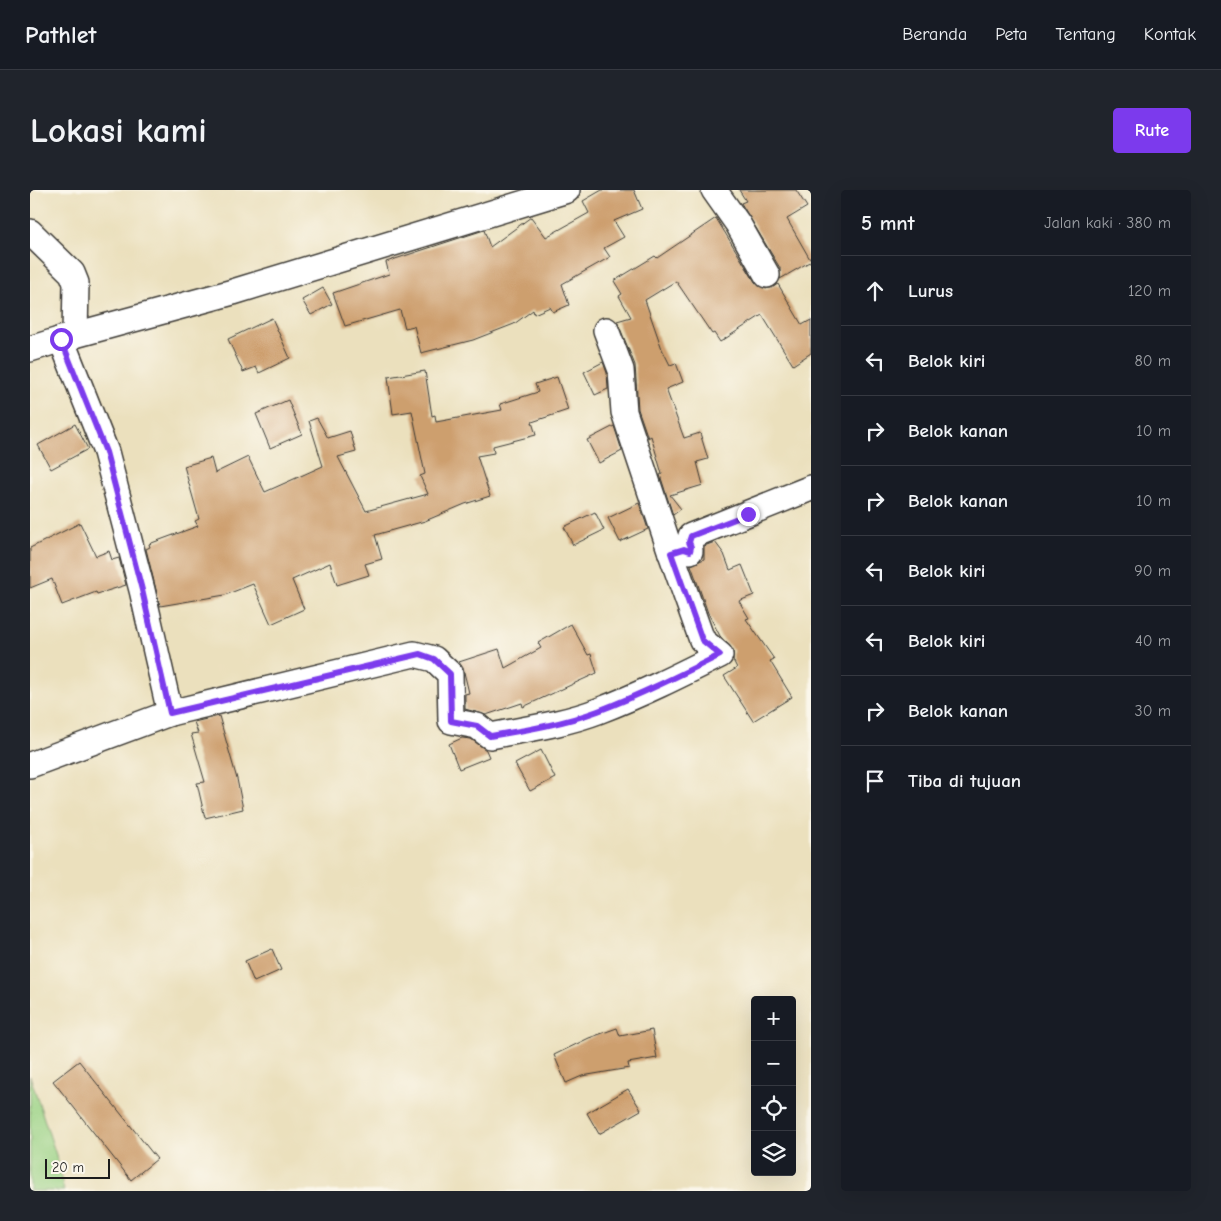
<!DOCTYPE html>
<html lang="id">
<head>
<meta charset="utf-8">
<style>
  :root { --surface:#171b24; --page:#20242c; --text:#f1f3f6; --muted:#9ea1a6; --line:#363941; --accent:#7c3aed }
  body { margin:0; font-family:"Comic Neue",sans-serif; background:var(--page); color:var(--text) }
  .controls { position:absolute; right:15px; bottom:15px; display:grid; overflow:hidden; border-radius:5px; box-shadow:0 5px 20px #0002 }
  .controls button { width:45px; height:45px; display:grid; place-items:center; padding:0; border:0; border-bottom:1px solid var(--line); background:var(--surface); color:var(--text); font:25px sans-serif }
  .scale { position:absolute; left:15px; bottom:12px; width:65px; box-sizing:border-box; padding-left:5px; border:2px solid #1c1c1c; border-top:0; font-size:14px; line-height:18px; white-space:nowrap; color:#1c1c1c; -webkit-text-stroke:4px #fbf7ec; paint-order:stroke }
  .stop { position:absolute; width:15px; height:15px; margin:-11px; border:4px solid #7c3aed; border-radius:50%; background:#fff }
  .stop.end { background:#7c3aed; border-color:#fff; box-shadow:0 1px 5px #0008 }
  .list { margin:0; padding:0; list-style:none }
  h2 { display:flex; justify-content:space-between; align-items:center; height:65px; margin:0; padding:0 20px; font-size:21px }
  h2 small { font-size:16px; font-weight:400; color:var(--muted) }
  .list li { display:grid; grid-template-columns:32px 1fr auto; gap:15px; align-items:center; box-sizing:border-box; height:70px; padding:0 20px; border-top:1px solid var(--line) }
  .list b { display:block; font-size:19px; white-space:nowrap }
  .list em { font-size:16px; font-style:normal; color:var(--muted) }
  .icon { flex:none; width:28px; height:28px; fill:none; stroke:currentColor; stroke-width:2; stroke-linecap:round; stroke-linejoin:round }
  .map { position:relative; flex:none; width:781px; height:1001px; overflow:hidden; border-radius:5px }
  header { display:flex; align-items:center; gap:30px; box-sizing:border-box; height:70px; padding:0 25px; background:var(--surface); border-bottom:1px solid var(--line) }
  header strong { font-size:24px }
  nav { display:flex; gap:28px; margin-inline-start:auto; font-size:18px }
  .intro { display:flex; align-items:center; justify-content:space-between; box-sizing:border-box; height:120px; padding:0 30px }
  h1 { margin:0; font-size:35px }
  .button { padding:12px 22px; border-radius:5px; background:var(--accent); color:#fff; font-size:18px; font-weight:700 }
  main { display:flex; gap:30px; padding:0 30px }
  aside { flex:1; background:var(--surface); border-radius:5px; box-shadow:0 5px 20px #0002 }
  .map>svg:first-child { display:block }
  .green { fill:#9bd285; stroke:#5c7750 }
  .building { fill:#cd9f6e }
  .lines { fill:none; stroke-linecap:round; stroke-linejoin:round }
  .minor-casing { stroke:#3b3934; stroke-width:28 }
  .minor { stroke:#fff; stroke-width:25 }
  .route { stroke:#7c3aed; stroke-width:6 }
</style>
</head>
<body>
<header>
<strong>Pathlet</strong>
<nav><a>Beranda</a><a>Peta</a><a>Tentang</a><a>Kontak</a></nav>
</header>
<div class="intro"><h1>Lokasi kami</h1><a class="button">Rute</a></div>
<main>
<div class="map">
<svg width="781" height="1001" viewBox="0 0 781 1001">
  <rect width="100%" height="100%" fill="#fbf7ec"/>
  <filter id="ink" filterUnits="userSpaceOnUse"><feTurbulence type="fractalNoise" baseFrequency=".02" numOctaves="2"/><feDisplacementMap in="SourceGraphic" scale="10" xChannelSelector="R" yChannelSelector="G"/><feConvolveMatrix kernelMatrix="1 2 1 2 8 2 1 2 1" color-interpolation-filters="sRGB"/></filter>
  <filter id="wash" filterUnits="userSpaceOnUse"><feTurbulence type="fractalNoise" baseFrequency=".0096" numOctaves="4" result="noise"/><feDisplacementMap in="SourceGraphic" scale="20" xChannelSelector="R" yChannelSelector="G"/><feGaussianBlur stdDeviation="1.12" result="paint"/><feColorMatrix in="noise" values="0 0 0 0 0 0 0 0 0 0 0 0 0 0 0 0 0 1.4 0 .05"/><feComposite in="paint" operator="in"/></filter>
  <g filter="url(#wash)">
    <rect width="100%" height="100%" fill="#ebe0bd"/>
    <polygon class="green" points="0,886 26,965 34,1001 0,1001"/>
    <g id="blocks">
      <g class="building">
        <polygon points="572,0 604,0 612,19 584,31 594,47 574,58 580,67 532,94 539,115 523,122 520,117 504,124 503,120 484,134 443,150 391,163 384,136 375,138 370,120 315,136 303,103 359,84 356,72 454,40 460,57 501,27 516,47 559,23 553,11"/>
        <polygon points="709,0 766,0 777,17 757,29 781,71 750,89 750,78 711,13 716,11"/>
        <polygon points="686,28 725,92 736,99 748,94 772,135 781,130 781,163 763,175 732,125 690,152 684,143 682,144 646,91 615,110 632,159 640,175 646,173 653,192 636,199 654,248 670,243 678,269 667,272 673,295 640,305 651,319 643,325 630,285 632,284 621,246 618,248 608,219 605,175 587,131 601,127 589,106 592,104 584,91 625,66 627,68"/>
        <polygon points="293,98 302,114 281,125 272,110"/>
        <polygon points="242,128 260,168 229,183 226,177 213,182 198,149"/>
        <polygon points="573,172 577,183 578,199 565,205 554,182"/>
        <polygon points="395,181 402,226 405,225 406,232 472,220 470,214 508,202 505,194 527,187 538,220 502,232 506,245 463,256 464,263 447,266 460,306 435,314 395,331 345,345 352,369 335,374 339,385 307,395 300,373 262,390 274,419 241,434 223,394 195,405 130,416 116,359 120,357 119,354 168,336 165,331 169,329 154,276 181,268 185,283 218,267 235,302 293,276 279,231 287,228 298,248 320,241 326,262 308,267 336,321 398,304 390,286 395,284 382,221 363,224 358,187"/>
        <polygon points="258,210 272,244 240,258 226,224"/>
        <polygon points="45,234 58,259 21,279 8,255"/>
        <polygon points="584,236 592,261 569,273 557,250"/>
        <polygon points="609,313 618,339 590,352 578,328"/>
        <polygon points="565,322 574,340 543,355 534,337"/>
        <polygon points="50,333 66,366 79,361 82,370 89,368 96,395 67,404 66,402 32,415 22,389 0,398 0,358"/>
        <polygon points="685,352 694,364 700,380 712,375 724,405 709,411 719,428 716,429 744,469 740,471 762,507 723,531 694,486 707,478 703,470 703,460 690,446 678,423 661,375 674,369 674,356"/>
        <polygon points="541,434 558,465 561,464 567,483 493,517 492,513 456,525 435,519 435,504 439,503 433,478 429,472 469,459 475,478 511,458 508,453"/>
        <polygon points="189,526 207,589 213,619 175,628 167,593 175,592 161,544 168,543 164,532"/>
        <polygon points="432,548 441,549 456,560 459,567 429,579 419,554"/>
        <polygon points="511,560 525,588 500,601 485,574"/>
        <polygon points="242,759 251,780 224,792 215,771"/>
        <polygon points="587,838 590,846 622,840 627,868 598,873 599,878 552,886 536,893 524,865 559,848"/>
        <polygon points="49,871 127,969 101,990 23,891"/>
        <polygon points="598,899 611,920 569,944 557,923"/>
      </g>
    </g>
  </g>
  <g filter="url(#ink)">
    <use href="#blocks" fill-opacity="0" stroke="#3b3934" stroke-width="1"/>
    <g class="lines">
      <g class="minor-casing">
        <g id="minor">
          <polyline points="684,0 708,34 737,85"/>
          <polyline points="0,42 42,83 46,93 45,145"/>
          <polyline points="576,140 591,180 594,222 641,363"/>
          <polyline points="31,149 76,262 112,400 140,523"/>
          <polyline points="0,159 45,145 203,102 537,0"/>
          <path d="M0 575 140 523 384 464 404 469 420 484 421 531 447 536 460 546C496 539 534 534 568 521 610 505 650 485 690 465L672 450 641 363 654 359 660 361 659 352 661 346 781 298"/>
        </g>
      </g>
      <use href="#minor" class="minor"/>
    </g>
  </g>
  <g class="lines" filter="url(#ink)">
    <path class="route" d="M31 149 76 262 112 400 140 523 390 464 404 469 420 484 421 531 447 536 460 546C496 540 533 534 568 521 610 505 650 485 690 465L672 450 641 363 654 359 660 361 661 357 659 352 661 346 718 324"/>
  </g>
</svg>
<div class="controls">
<button>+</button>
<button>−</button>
<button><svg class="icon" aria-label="locate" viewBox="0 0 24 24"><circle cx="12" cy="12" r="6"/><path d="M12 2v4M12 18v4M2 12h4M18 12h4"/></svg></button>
<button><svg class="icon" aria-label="layers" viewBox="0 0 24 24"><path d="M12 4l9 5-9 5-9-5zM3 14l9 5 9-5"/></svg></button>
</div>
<div class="scale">20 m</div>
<div class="stop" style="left:31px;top:149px"></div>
<div class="stop end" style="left:718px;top:324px"></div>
</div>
<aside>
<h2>5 mnt<small>Jalan kaki · 380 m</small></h2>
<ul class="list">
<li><svg class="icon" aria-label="ahead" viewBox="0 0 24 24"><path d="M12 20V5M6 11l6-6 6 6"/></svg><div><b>Lurus</b></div><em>120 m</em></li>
<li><svg class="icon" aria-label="left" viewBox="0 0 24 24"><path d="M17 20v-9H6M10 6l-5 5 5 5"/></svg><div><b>Belok kiri</b></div><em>80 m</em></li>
<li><svg class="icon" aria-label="right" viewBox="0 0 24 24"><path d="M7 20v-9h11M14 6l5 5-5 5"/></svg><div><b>Belok kanan</b></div><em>10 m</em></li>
<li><svg class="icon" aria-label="right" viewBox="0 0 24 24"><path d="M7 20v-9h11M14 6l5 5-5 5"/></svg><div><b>Belok kanan</b></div><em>10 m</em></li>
<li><svg class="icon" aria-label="left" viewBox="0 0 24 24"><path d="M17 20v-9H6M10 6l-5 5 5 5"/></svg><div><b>Belok kiri</b></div><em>90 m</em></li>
<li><svg class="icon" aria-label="left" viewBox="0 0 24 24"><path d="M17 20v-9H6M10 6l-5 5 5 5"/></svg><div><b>Belok kiri</b></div><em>40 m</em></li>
<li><svg class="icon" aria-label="right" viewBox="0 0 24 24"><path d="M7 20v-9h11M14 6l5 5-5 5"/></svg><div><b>Belok kanan</b></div><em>30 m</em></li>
<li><svg class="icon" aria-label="arrive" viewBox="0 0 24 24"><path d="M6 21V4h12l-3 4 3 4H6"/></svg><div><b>Tiba di tujuan</b></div></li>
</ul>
</aside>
</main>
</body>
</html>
